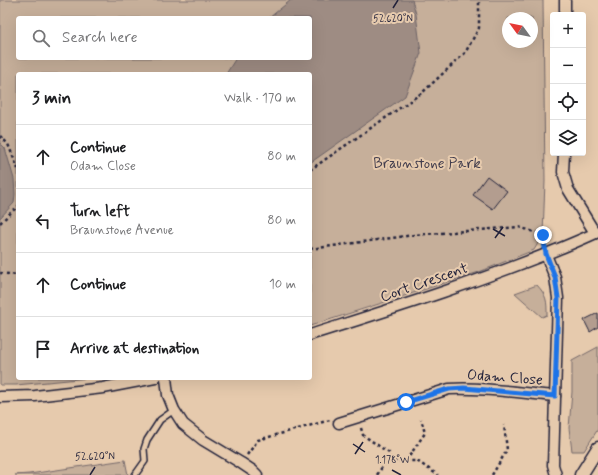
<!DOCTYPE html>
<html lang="en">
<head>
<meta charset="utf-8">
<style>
  :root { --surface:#fff; --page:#f2f2f2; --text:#202124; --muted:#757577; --line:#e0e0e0 }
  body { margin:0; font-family:Mynerve,sans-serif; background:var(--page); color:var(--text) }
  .controls { position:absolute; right:12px; top:12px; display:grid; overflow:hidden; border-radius:4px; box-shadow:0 4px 16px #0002 }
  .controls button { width:36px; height:36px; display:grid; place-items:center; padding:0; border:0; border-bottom:1px solid var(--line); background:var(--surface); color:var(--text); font:20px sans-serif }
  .compass { position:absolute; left:502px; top:12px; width:36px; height:36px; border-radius:50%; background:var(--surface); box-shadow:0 4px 16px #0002; rotate:303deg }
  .stop { position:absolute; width:12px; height:12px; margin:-9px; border:3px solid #1a73e8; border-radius:50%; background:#fff }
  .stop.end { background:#1a73e8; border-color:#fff; box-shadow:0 1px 4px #0008 }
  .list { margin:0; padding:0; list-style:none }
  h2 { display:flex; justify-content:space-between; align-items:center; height:52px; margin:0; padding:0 16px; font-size:17px }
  h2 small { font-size:13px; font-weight:400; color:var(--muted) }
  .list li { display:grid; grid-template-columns:26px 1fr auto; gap:12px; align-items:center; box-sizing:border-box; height:64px; padding:0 16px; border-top:1px solid var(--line) }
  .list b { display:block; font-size:15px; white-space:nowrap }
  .list p { margin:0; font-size:13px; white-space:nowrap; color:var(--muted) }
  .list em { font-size:13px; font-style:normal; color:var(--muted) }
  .icon { flex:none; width:22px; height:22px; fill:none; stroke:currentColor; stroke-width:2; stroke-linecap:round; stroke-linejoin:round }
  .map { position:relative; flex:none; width:598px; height:475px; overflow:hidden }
  .search { position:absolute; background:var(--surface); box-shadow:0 4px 16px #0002; left:16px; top:16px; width:296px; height:44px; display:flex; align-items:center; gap:10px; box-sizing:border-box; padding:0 14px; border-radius:4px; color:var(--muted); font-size:15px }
  .panel { position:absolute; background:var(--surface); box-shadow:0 4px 16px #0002; left:16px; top:72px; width:296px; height:308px; border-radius:4px }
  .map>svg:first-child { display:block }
  .green { fill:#c6af9a; stroke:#74686a; fill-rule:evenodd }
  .water { fill:#9e8c83; stroke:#6c6266 }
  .building { fill:#b39d8f; stroke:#22223b }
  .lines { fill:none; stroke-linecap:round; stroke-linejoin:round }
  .service-casing { stroke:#22223b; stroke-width:8 }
  .minor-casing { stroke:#22223b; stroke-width:13 }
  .tertiary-casing { stroke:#22223b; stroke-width:15 }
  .path { stroke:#22223b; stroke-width:2.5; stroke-dasharray:3 3; stroke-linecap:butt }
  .service { stroke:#e6caad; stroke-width:5 }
  .minor { stroke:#e6caad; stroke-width:10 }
  .tertiary { stroke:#e6caad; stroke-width:12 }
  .route { stroke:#1a73e8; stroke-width:5 }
  .ticks { fill:none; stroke:#22223b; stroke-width:1.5 }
  .labels { text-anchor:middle; stroke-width:4; stroke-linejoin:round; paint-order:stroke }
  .park-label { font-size:15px; fill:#433e4e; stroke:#e6caad }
  .street-label { font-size:15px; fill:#22223b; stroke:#e6caad }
  .ticks-label { font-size:10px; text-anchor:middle; fill:#22223b; stroke:#e6caad; stroke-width:4; stroke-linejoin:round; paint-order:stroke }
</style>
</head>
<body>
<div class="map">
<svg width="598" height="475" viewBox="0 0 598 475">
  <rect width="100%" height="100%" fill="#e6caad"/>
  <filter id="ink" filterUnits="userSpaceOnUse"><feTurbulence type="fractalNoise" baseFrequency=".025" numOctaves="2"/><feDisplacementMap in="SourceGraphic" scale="8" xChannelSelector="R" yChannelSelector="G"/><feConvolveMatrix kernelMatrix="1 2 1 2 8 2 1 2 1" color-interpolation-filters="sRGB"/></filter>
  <g filter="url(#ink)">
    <g class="green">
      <path d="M0 0H543L545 181 543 235 534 250 479 272 310 326V74H18V378H89L16 385H0ZM18 18H310V58H18ZM508 18H532V42H508Z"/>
      <path d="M537 285C547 296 547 301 547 315L542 317 515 293Z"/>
      <polygon points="598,347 598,429 584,451 572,451 569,428 572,392 572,361"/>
      <polygon points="125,460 128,475 15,475 29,474"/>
    </g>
    <g class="water">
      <polygon points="291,0 412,0 416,14 421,53 405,96 310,163 310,74 226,74 236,58 310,58 310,18 269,18"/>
      <polygon points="0,143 5,148 14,179 15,194 14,203 0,218"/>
    </g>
    <g class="building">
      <polygon points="487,176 507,191 493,209 473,195"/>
      <polygon points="598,313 598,327 590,332 584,320"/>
    </g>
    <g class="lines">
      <g class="service-casing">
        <polyline id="service" points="135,475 145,461 144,449 147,440 160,420 174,410"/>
      </g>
      <g class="minor-casing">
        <g id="minor">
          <polyline points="565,0 565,15"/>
          <polyline points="564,153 563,172 568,189 595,233"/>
          <polyline points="546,255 555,277 558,298 553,465 556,475"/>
          <path d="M310 335C354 321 399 307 443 292 495 274 548 255 598 232"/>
          <polyline points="166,378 168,395 174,410 183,424 203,440 241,463 253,471 257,475"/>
          <polyline points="0,397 35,396 103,388 155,378"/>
          <path d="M339 423 449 389C484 387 520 393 555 396"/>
        </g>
      </g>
      <g class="tertiary-casing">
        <polyline id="tertiary" points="581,475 598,448"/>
      </g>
      <g class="path">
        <polyline points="0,136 8,144 18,169"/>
        <polyline points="310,170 423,92 465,53 479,28 479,0"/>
        <polyline points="0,223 18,206"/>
        <polyline points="310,249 414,235 519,227 543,235 544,243"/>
        <polyline points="0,273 18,275"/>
        <polyline points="361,428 363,435 389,453 389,461"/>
        <polyline points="247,455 258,440 330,420"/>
        <polyline points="406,461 425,433 421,419"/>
        <polyline points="377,475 386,461 417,461 438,475"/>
        <polyline points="492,475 507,450 504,425"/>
      </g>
      <use href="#service" class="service"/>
      <use href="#minor" class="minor"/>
      <use href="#tertiary" class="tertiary"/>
    </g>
  </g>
  <g class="lines" filter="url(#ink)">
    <polyline class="route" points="406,402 449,389 464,388 555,396 558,298 555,277 546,254 543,235"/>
  </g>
  <path class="ticks" d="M393 8 398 0M493 229 505 236M495 238 503 227M353 444 365 452M355 454 363 442M392 470 401 475M90 475 95 467"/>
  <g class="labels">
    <g class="park-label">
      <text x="427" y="168">Braunstone Park</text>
    </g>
    <g class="street-label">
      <text transform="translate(424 282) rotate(-19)" y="5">Cort Crescent</text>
      <text transform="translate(505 377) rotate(4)" y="5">Odam Close</text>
    </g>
  </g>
  <g class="ticks-label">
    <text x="393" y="22">52.620°N</text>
    <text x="95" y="460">52.620°N</text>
    <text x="392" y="463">1.178°W</text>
  </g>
</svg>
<div class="controls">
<button>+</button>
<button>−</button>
<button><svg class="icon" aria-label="locate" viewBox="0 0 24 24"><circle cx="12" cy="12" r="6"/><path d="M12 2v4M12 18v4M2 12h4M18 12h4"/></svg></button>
<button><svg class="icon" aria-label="layers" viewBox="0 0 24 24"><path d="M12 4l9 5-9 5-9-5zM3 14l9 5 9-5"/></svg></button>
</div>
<svg class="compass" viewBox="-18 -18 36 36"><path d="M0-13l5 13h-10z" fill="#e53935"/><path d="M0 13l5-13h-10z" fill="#757577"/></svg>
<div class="stop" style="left:406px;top:402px"></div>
<div class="stop end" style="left:543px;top:235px"></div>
<div class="search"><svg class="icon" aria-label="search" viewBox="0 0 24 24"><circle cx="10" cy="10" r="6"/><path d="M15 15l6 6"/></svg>Search here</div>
<section class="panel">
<h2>3 min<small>Walk · 170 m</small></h2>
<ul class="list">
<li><svg class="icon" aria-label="ahead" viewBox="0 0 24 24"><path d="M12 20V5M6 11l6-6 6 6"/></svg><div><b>Continue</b><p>Odam Close</p></div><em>80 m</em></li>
<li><svg class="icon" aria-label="left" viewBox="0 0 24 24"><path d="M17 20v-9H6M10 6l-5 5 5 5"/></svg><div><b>Turn left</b><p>Braunstone Avenue</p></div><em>80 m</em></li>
<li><svg class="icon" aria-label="ahead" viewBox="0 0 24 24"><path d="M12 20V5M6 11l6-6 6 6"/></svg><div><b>Continue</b></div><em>10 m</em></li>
<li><svg class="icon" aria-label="arrive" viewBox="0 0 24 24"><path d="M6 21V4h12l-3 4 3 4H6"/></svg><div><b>Arrive at destination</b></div></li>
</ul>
</section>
</div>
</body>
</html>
